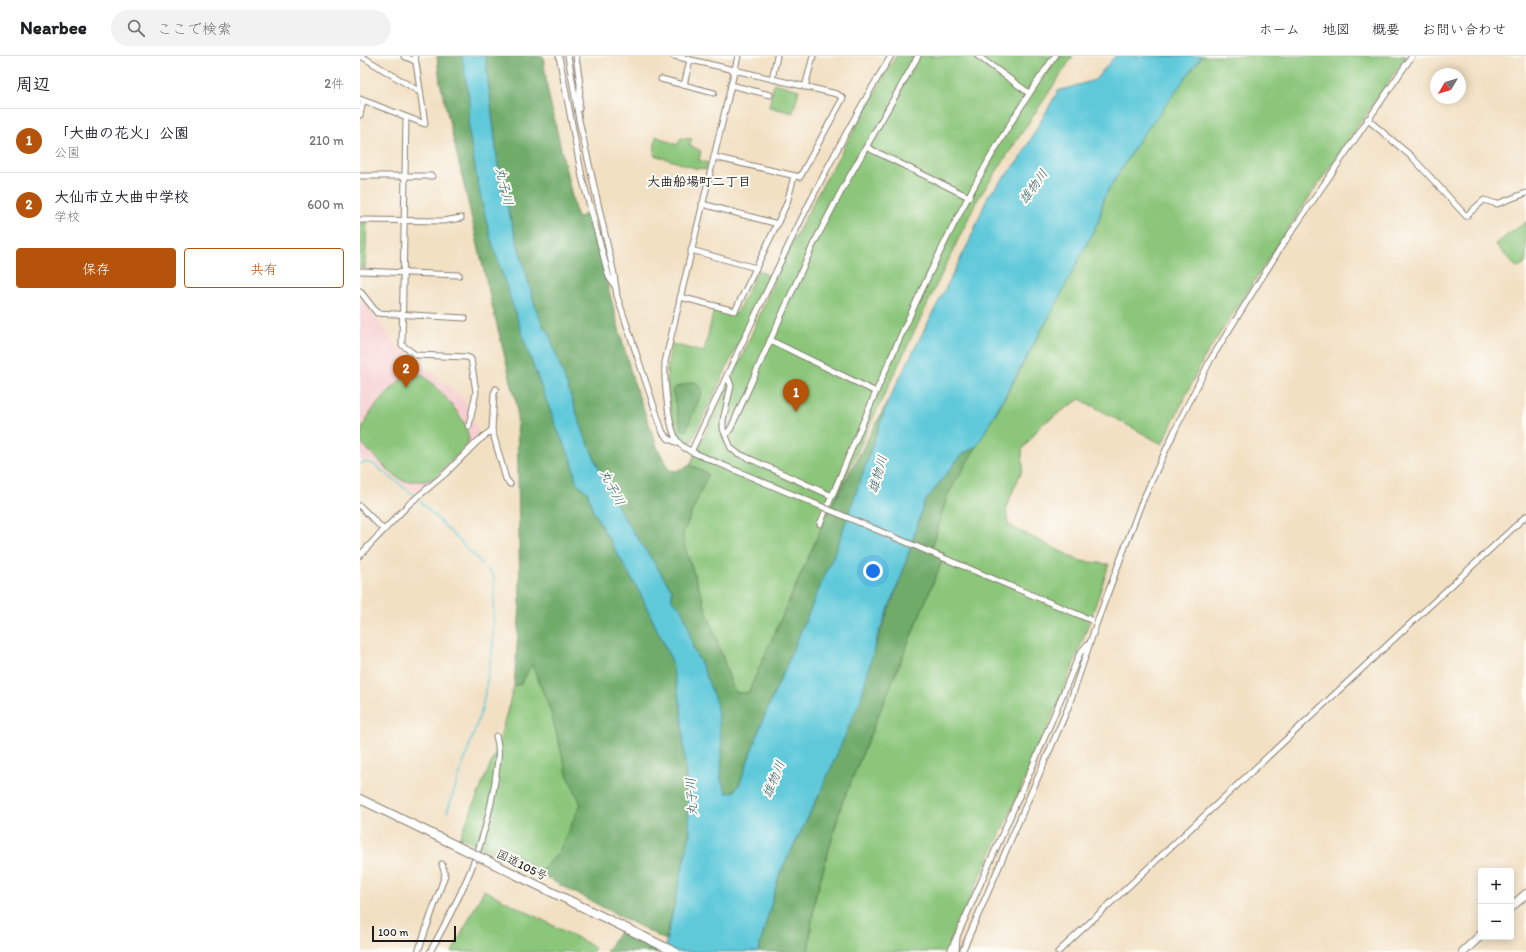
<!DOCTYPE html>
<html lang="ja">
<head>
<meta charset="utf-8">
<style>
  :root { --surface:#fff; --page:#f2f2f2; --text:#202124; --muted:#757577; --line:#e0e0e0; --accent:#b45309 }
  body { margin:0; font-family:Itim,"Klee One",sans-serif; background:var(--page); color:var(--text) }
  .controls { position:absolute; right:12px; bottom:12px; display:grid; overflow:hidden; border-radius:4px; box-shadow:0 2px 10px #0003 }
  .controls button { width:36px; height:36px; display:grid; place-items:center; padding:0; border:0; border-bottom:1px solid var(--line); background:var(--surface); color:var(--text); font:20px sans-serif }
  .compass { position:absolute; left:1070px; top:12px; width:36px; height:36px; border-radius:50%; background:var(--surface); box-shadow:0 2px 10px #0003; rotate:232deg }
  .scale { position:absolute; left:12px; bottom:10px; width:84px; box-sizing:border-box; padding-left:4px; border:2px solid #1c1c1c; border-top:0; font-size:11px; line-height:14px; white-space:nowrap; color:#1c1c1c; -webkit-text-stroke:3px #fdfcf7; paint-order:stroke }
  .you { position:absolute; left:513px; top:515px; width:14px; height:14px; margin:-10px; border:3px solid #fff; border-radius:50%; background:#1a73e8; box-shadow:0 0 0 6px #1a73e833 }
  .badge { display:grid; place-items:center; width:26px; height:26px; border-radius:50%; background:var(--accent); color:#fff; font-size:13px; font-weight:700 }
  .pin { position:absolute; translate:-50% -33px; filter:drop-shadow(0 1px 2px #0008) }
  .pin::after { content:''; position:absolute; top:21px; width:14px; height:12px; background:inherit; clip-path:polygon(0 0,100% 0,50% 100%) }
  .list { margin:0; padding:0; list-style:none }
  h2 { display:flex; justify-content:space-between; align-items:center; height:52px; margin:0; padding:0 16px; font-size:17px }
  h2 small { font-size:13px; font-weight:400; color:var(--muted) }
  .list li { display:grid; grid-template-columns:26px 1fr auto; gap:12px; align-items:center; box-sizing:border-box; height:64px; padding:0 16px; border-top:1px solid var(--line) }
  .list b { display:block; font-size:15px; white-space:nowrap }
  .list p { margin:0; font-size:13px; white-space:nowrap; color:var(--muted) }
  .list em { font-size:13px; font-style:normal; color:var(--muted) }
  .actions { display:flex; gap:8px; padding:12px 16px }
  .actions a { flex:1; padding:9px 0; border:1px solid var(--accent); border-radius:4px; text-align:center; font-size:14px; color:var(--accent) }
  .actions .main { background:var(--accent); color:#fff }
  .icon { flex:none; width:22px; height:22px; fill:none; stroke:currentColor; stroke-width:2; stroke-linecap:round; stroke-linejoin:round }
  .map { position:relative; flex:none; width:1166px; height:896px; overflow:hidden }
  header { display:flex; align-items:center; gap:24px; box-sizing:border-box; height:56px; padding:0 20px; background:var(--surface); border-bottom:1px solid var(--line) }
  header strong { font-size:19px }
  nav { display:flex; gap:22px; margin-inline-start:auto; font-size:14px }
  .search { width:280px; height:36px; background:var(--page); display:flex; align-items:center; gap:10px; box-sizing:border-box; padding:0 14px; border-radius:22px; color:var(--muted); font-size:15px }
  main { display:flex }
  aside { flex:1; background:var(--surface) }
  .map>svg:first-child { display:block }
  .built { fill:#f7cfd1 }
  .green { fill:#8bc67a; stroke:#54714b }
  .forest { fill:#70ab6a; stroke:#466443 }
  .water { fill:#5fc9da; stroke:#3e727b }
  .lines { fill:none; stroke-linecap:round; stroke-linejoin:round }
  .stream { stroke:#5fc9da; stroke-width:1.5 }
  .minor-casing { stroke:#877e70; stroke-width:7 }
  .trunk-casing { stroke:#877e70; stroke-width:10 }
  .minor { stroke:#fff; stroke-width:5 }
  .trunk { stroke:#fff; stroke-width:8 }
  .minor-bridge-casing { stroke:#877e70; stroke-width:7; stroke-linecap:butt }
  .trunk-bridge-casing { stroke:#877e70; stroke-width:10; stroke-linecap:butt }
  .minor-bridge { stroke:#fff; stroke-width:5 }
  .trunk-bridge { stroke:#fff; stroke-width:8 }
  .labels { text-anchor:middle; stroke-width:4; stroke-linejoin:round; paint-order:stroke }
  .street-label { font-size:12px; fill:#1c1c1c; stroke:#fdfcf7 }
  .neighbourhood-label { font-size:13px; font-weight:bold; fill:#1c1c1c; stroke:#fdfcf7 }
  .water-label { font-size:13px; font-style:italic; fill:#376168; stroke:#fdfcf7 }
</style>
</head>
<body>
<header>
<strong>Nearbee</strong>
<div class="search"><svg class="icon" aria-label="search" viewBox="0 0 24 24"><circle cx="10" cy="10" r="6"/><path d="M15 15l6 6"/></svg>ここで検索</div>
<nav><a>ホーム</a><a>地図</a><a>概要</a><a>お問い合わせ</a></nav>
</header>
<main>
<aside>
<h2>周辺<small>2件</small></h2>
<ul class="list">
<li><span class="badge">1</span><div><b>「大曲の花火」公園</b><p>公園</p></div><em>210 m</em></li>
<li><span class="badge">2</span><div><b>大仙市立大曲中学校</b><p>学校</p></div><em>600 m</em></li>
</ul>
<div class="actions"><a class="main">保存</a><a>共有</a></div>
</aside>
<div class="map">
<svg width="1166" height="896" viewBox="0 0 1166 896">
  <rect width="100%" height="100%" fill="#fdfcf7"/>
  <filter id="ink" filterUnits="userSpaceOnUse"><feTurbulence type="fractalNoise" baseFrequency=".025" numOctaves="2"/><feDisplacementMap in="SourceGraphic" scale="8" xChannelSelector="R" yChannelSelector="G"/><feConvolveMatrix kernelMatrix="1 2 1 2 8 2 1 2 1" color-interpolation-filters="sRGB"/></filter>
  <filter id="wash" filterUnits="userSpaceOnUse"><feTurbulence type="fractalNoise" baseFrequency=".012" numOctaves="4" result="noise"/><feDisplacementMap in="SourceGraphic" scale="16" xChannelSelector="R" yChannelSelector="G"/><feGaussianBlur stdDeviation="0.9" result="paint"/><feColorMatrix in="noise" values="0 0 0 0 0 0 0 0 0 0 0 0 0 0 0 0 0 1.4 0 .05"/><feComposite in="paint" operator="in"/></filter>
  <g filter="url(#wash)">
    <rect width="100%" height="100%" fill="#f2e0c3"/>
    <polygon class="built" points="0,241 37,289 102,341 109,352 118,375 118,381 77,422 58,436 53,435 11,404 0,403"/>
    <g class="green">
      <polygon points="536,0 713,0 616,146 468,457 388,637 377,637 373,632 324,489 323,477 348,418 330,409 381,303 419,213 457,139"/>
      <path d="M841 0H1046L948 143 844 302 802 388 720 343 681 369 662 394 663 412 646 451 648 469 720 505 749 508C707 642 644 769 585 896H448L455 843 482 747 585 498 572 493 587 440 644 343 697 246 739 164 744 141 780 83Z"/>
      <polygon points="414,27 439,34 433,57 409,51"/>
      <polygon points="296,80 317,89 321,82 332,83 329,89 341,95 339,104 348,107 346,114 338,112 338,113 294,99"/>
      <polygon points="1166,166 1166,206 1157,212 1135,188"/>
      <polygon points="0,167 7,167 5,212 0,212"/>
      <path d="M398 214 410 220 331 387 327 388C311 382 307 329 307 313 308 305 310 296 312 288L344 296 354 253 376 258Z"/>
      <path d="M48 317 64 320 81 336 98 357 106 370 109 383 106 391 74 422 66 425H43L30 416 0 386C0 360 30 334 48 317Z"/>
      <polygon points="172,607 191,656 207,718 221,748 199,795 179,818 100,781 137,693 154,630 161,628"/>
      <polygon points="124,834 235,891 233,896 92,896"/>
    </g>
    <g class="forest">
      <polygon points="77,0 102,0 110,48 109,75 118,129 168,296 198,375 212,405 216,426 228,437 233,455 280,537 311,603 321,651 330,778 306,884 179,818 199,795 221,748 207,718 191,656 172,608 161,628 154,630 160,550 157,350 131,245 80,26"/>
      <polygon points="125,0 183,0 188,36 217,162 228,157 272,321 297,391 309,414 316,415 330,409 348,418 323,477 324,489 373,632 377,637 388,637 468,457 528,345 477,491 402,666 380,727 374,736 367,737 361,724 362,690 341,607 333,593 328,570 321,553 312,544 312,534 261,457 253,440 246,429 224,378 188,275 184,272 176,253 140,125"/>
      <polygon points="332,326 335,326 341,331 342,336 326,375 321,373 312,334 314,332"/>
      <polygon points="617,390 587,440 572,492 585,498 482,747 455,843 448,896 398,896 419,819 459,739 541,521 564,447 600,400"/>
      <polygon points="259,876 301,896 246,896"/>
    </g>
    <polygon class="water" points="102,0 125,0 140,125 176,253 184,272 188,275 224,378 246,429 253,440 261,457 312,534 312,544 321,552 328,570 333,593 341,607 356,646 362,690 361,724 367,737 374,736 380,727 402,666 477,491 528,345 609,186 628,140 659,104 698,35 735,24 755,0 842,0 780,83 744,141 739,164 697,246 617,390 600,400 564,447 541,521 517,581 501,643 459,739 419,819 398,896 304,896 330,778 321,651 311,603 280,537 233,455 228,437 216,426 212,405 198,375 168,296 130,180 118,129 109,75 110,48"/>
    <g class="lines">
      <g class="stream">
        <polyline points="0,408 5,406 13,408 54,439"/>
        <polyline points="60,445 122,508"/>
        <polyline points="87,756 122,653 133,590 134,521 127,513"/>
      </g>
    </g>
  </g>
  <g filter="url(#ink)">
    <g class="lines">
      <g class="minor-casing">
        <g id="minor">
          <polyline points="1,0 60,36"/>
          <polyline points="44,0 55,5"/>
          <polyline points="199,0 222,121 249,221 256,232"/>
          <polyline points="208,0 219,64 254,218 257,240 303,377 309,383 318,387"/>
          <polyline points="216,0 220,28 219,53"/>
          <polyline points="314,0 477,38 483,42 440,121 354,101"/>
          <polyline points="618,0 669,37"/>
          <polyline points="301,23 354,37"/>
          <polyline points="412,23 417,0"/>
          <polyline points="324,29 330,4"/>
          <polyline points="371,29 410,39"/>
          <polyline points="445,31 453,0"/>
          <polyline points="0,43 65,68 55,0"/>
          <polyline points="0,59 3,45"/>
          <polyline points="46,62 42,289 56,299 107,301 111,303 116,336 109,370"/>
          <polyline points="1007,63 1052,101 1106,160 1124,144 1137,148 1166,137"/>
          <polyline points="506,91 609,141"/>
          <polyline points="0,120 72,120"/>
          <polyline points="342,148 418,168"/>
          <polyline points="0,164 83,165 101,162"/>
          <polyline points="331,194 396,212 427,147 434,120"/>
          <polyline points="0,215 99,219"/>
          <polyline points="0,235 17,257 105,262"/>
          <polyline points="320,241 375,255 396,212"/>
          <polyline points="410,284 516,336"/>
          <polyline points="367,319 371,330 363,364 363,373 371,392 377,397 472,440"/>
          <polyline points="132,374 146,423 150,428"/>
          <polyline points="366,379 371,372 453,189 484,130 558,0"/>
          <path d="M331 396C395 262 453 126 531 0"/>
          <path d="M339 399C332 396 322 392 318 386 308 372 304 324 305 306L378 0"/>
          <polyline points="0,450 24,474"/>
          <path d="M460 468C528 308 593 143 695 0"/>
          <polyline points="0,499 49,448 86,417 117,386 132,374 134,337 136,333"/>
          <polyline points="58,896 85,819 82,808"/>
          <path d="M70 896C102 838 125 792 135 725 137 708 141 696 136 680"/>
          <polyline points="590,896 673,709 720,597 727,589"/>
          <polyline points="596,896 597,881"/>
          <polyline points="602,896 708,652 737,566 781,448 816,372 851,303 921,191 1052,0"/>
          <polyline points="698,896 1166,460"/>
        </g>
      </g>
      <g class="trunk-casing">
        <g id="trunk">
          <polyline points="0,743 95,789"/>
          <polyline points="1151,851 1166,838"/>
          <polyline points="1103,896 1121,879"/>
        </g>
      </g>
      <use href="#minor" class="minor"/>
      <use href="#trunk" class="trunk"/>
      <g class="minor-bridge-casing">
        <polyline id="minor-bridge" points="339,399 731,564"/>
      </g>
      <g class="trunk-bridge-casing">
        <polyline id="trunk-bridge" points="95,789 315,896"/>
      </g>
      <use href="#minor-bridge" class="minor-bridge"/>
      <use href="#trunk-bridge" class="trunk-bridge"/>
    </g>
  </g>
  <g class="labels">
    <g class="street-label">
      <text transform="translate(162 809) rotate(26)" y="4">国道105号</text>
    </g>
    <g class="neighbourhood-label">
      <text x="339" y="130">大曲船場町二丁目</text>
    </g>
    <g class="water-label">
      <text transform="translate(145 130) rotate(77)" y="5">丸子川</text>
      <text transform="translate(673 130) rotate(-54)" y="5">雄物川</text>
      <text transform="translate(517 418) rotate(-74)" y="5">雄物川</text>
      <text transform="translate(253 431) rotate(63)" y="5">丸子川</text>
      <text transform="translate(413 723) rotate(-68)" y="5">雄物川</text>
      <text transform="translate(331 741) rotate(-94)" y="5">丸子川</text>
    </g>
  </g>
</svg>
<div class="controls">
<button>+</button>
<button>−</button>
</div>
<svg class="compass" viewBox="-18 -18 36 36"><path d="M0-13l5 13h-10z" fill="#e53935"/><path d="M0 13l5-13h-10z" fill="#757577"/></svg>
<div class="scale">100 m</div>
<div class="you"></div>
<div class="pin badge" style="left:436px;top:356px">1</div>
<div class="pin badge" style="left:46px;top:332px">2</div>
</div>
</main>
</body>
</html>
